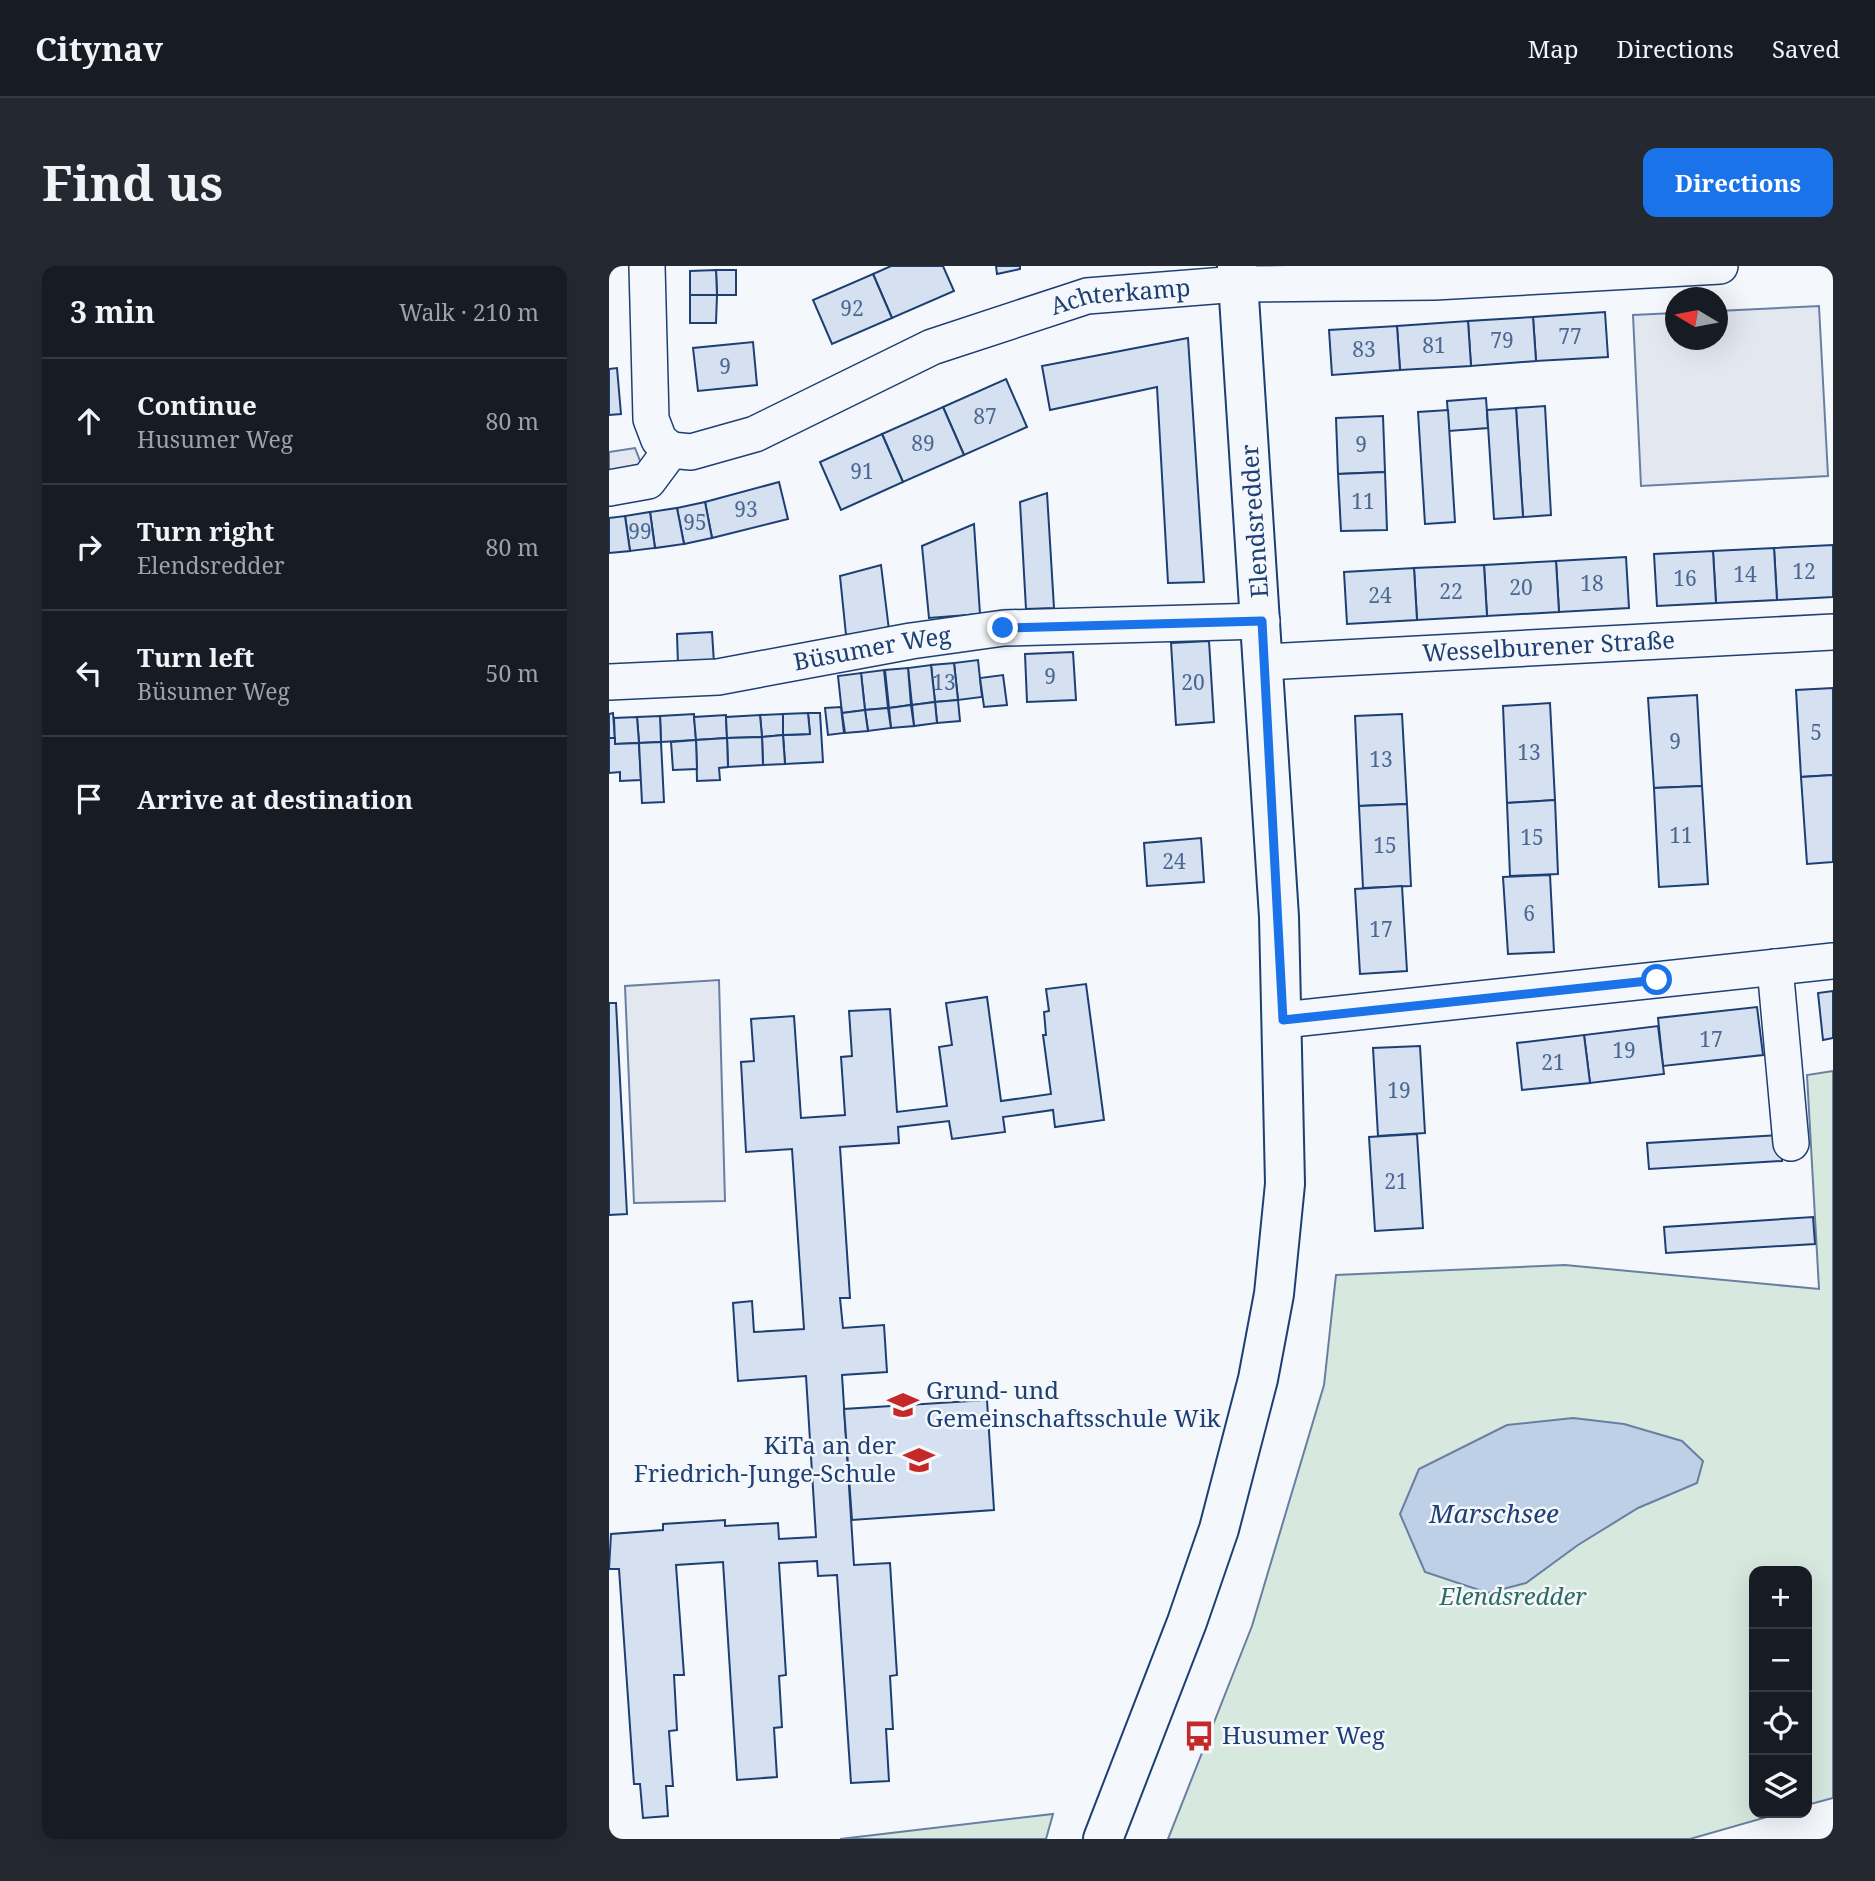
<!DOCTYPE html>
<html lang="en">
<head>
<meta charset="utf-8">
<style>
  :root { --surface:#171b24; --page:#242831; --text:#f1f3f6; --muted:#9ea1a6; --line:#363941; --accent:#1a73e8 }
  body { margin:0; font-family:"Noto Serif",serif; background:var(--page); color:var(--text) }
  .controls { position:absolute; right:21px; bottom:21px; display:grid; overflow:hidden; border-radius:14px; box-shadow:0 7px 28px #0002 }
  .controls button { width:63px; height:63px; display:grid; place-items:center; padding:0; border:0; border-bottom:2px solid var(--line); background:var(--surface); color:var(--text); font:35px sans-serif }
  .compass { position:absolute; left:1056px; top:21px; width:63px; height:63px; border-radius:50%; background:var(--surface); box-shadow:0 7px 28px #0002; rotate:280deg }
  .stop { position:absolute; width:21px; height:21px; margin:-16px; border:5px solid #1a73e8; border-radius:50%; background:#fff }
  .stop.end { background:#1a73e8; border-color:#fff; box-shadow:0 2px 7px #0008 }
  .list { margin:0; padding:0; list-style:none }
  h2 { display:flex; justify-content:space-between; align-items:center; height:91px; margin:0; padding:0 28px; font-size:30px }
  h2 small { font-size:23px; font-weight:400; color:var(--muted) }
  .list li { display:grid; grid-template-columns:46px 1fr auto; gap:21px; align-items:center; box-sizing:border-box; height:126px; padding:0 28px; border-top:2px solid var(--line) }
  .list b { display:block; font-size:26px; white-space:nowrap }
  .list p { margin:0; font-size:23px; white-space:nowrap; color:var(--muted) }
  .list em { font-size:23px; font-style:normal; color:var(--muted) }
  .icon { flex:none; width:38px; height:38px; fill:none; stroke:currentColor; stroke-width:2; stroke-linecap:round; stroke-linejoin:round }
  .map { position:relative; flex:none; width:1224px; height:1573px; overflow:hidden; border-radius:14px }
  header { display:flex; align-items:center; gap:42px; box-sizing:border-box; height:98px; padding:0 35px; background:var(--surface); border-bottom:2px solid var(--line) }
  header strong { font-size:33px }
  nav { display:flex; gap:38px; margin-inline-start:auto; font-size:24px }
  .intro { display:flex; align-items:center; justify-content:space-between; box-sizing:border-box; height:168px; padding:0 42px }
  h1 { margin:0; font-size:49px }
  .button { padding:18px 32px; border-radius:14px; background:var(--accent); color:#fff; font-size:24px; font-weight:700 }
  main { display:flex; gap:42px; padding:0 42px }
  aside { flex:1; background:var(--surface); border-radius:14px; box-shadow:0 7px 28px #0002 }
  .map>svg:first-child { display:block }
  .green { fill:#d7e8df; stroke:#687fa3; stroke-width:2 }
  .parking { fill:#e3e8f0; stroke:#687fa3; stroke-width:2 }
  .water { fill:#bed0e5; stroke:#687fa3; stroke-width:2 }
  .building { fill:#d5e0f0; stroke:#1d3f73; stroke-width:2 }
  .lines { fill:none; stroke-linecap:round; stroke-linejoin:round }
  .minor-casing { stroke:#1d3f73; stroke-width:38 }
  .major-casing { stroke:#1d3f73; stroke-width:42 }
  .minor { stroke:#f4f7fb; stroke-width:35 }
  .major { stroke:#f4f7fb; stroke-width:38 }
  .route { stroke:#1a73e8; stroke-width:9 }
  .labels { text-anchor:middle; stroke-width:5; stroke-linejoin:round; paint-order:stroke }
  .number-label { font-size:21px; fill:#4b6792 }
  .street-label { font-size:24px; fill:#1d3f73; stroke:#f4f7fb }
  .poi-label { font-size:24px; fill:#1d3f73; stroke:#f4f7fb; text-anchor:start }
  .park-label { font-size:24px; font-style:italic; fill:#2c6c60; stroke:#f4f7fb }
  .water-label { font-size:26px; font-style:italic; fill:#1d3f73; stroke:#f4f7fb }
</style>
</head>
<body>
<header>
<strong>Citynav</strong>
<nav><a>Map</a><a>Directions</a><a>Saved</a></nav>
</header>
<div class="intro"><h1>Find us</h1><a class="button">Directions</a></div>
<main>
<aside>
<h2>3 min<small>Walk · 210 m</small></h2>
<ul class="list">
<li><svg class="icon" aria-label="ahead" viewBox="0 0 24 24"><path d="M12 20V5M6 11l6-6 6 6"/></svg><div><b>Continue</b><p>Husumer Weg</p></div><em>80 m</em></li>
<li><svg class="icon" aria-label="right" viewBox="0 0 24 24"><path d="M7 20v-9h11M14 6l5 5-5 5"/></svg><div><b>Turn right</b><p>Elendsredder</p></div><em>80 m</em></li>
<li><svg class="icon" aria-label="left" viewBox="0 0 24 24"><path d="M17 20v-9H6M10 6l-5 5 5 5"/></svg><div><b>Turn left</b><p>Büsumer Weg</p></div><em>50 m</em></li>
<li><svg class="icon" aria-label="arrive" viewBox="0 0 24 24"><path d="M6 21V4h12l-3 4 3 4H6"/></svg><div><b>Arrive at destination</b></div></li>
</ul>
</aside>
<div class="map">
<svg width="1224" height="1573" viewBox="0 0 1224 1573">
  <rect width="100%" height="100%" fill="#f4f7fb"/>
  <g class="green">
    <polygon points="1224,805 1224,1532 1198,1539 1198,1305 1145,1305 1145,1547 1172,1547 1081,1573 559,1573 643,1360 715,1119 727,1009 956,999 1210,1023 1198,809"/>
    <polygon points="444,1548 437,1573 231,1573"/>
  </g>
  <g class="parking">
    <polygon points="1210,40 1219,210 1032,220 1024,49 1066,47 1066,74 1108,74 1109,45"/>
    <polygon points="26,182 37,210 0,216 0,186"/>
    <polygon points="110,714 116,935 25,937 16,720"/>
  </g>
  <polygon class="water" points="964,1152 1015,1158 1073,1175 1094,1195 1088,1217 1029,1242 969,1279 917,1317 879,1327 816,1306 791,1248 810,1203 898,1159"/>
  <g class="building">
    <polygon points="282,0 334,0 345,25 283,52 264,8"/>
    <polygon points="387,0 411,0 411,3 388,8"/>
    <polygon points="107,4 127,4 127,29 108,29"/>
    <polygon points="107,4 108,29 81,29 81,5"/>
    <polygon points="264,8 283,52 223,78 204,34"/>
    <polygon points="81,29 108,29 107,57 81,57"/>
    <polygon points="996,46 999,91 927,95 924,51"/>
    <polygon points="924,51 927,95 862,100 859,55"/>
    <polygon points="859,55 862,100 791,104 788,60"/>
    <polygon points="788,60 791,104 723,109 720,64"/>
    <polygon points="579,72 595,316 559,317 548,121 441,144 433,100"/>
    <polygon points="144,76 148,119 89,125 84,82"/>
    <polygon points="8,102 12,148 0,149 0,103"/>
    <polygon points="397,113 418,161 355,189 334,141"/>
    <polygon points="877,132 879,162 840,165 838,135"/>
    <polygon points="936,140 942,249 914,251 907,142"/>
    <polygon points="334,141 355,189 294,216 273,168"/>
    <polygon points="907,142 914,251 885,253 878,144"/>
    <polygon points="839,144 846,256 816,258 809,146"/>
    <polygon points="774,150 776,206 729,208 727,152"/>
    <polygon points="273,168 294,216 232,244 211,196"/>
    <polygon points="776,206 778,264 732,265 729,208"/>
    <polygon points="170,216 179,253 103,272 96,236"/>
    <polygon points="438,227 445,342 417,343 411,236"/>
    <polygon points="96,236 103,272 75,278 68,242"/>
    <polygon points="68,242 75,278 46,282 41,246"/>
    <polygon points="41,246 46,282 21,285 16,250"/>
    <polygon points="16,250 21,285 0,287 0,252"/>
    <polygon points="365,258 371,348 320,352 313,280"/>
    <polygon points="1224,279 1224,331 1168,334 1165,282"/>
    <polygon points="1165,282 1168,334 1107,337 1104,285"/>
    <polygon points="1104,285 1107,337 1048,340 1045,288"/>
    <polygon points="1017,291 1020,342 950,346 947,295"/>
    <polygon points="947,295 950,346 878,350 875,299"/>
    <polygon points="272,299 280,364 237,369 231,310"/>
    <polygon points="875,299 878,350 808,354 805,302"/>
    <polygon points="805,302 808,354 738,358 735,306"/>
    <polygon points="103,366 105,397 69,399 68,368"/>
    <polygon points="600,375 605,456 567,459 562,377"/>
    <polygon points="464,386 467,434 418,436 416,388"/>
    <polygon points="369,394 373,431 349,434 345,397"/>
    <polygon points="345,397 349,434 326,436 322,399"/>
    <polygon points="322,399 326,436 303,439 299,402"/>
    <polygon points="299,402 302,439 280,442 276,404"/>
    <polygon points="275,404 279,442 256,444 252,407"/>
    <polygon points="252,407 256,444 233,447 229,410"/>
    <polygon points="394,409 398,439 375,441 371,412"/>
    <polygon points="1224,422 1224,509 1192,511 1187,424"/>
    <polygon points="1088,429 1093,520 1045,522 1039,432"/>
    <polygon points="349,434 351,455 328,457 326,436"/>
    <polygon points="326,436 328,457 305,460 303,439"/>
    <polygon points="941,437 946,534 898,537 894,440"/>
    <polygon points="302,439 305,460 282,462 280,442"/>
    <polygon points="232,441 235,467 219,469 216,442"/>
    <polygon points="279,442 282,462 259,465 256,444"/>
    <polygon points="256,444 259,465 236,467 233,447"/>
    <polygon points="4,447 6,472 0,472 0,448"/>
    <polygon points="199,447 211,447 214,496 176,498 174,469 201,468"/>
    <polygon points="199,447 201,468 174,469 174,448"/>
    <polygon points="85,448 87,474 52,476 51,450"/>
    <polygon points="174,448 174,469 153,471 151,449"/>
    <polygon points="793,448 798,538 750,540 746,450"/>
    <polygon points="117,449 118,472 87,474 85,451"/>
    <polygon points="151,449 153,471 118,472 117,451"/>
    <polygon points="51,450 52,476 30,477 28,451"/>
    <polygon points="28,451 30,477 6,478 5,452"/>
    <polygon points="174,469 176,498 154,499 153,471"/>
    <polygon points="153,471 154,499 119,501 118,472"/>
    <polygon points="0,472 6,472 6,478 30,477 32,514 11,515 11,506 0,507"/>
    <polygon points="118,472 119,501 110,502 111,514 88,515 87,474"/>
    <polygon points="87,474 88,503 64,504 62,476"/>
    <polygon points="52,476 55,536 33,537 30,477"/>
    <polygon points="1224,509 1224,596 1198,598 1192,511"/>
    <polygon points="1093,520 1099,618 1050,621 1045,522"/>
    <polygon points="946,534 949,608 901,610 898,537"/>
    <polygon points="798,538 802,620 754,622 750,540"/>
    <polygon points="592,572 595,616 538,620 535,577"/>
    <polygon points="941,609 945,686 899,688 894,611"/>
    <polygon points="793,620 798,705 751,708 746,623"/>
    <polygon points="477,718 495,854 446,861 444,844 394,851 396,866 343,873 340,855 289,861 290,877 231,881 241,1032 231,1032 234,1062 275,1059 278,1106 233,1109 245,1299 281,1297 288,1409 281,1410 284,1463 277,1463 280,1515 242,1517 228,1309 209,1310 208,1295 170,1297 177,1409 170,1410 173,1461 165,1462 168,1511 128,1514 114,1296 67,1299 75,1409 65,1409 68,1464 60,1465 64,1520 57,1520 59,1550 34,1552 31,1518 25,1518 10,1303 0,1303 2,1268 54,1264 54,1258 116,1254 116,1260 169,1257 170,1273 207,1271 197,1110 129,1115 124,1037 143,1035 145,1066 195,1063 183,883 137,886 132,796 145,795 142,753 185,750 192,852 236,849 232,791 243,790 240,745 281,743 288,846 338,840 330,781 343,779 337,737 378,731 392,835 442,828 434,769 437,769 435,746 440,745 437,723"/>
    <polygon points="1224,725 1224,772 1214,774 1209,727"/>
    <polygon points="0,737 7,737 18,948 0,949"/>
    <polygon points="1148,741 1154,789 1054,800 1049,752"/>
    <polygon points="1049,760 1055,808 981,817 975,769"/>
    <polygon points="975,769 981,817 913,824 908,777"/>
    <polygon points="811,780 816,867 769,870 764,782"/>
    <polygon points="808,868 814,962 766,965 760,871"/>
    <polygon points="1172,869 1173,895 1040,903 1038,877"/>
    <polygon points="1204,951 1206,978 1057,987 1055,961"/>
    <polygon points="378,1134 385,1244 243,1254 235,1143"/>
  </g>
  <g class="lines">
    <g class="minor-casing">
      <g id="minor">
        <polyline points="38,0 42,153 50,174 62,184"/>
        <path id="s1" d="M62 184 82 186 146 168 323 81 478 30 629 18 825 16 1111 0"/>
        <polyline points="0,222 39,215 62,184"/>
        <path id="s2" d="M655 396 1224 366"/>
        <path id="s3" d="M0 416 109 411 302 375 395 362 653 355"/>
        <polyline points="1166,701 1182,877"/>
        <polyline points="674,754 1224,695"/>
      </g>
    </g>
    <g class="major-casing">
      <polyline id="major" points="494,1573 578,1356 610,1263 649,1113 665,1028 676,918 670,651 628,0"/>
    </g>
    <use href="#minor" class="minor"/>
    <use href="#major" class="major"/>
  </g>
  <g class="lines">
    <polyline class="route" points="394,362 653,355 674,754 1048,714"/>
  </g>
  <defs>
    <g id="school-bare" transform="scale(2.415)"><path d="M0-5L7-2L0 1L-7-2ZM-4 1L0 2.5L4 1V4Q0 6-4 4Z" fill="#c62828" stroke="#f4f7fb" stroke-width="2.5" paint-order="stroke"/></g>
    <g id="bus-bare" transform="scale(2.415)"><path d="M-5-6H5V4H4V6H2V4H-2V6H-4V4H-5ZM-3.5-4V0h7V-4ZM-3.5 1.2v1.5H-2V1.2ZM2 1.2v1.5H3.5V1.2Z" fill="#c62828" stroke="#f4f7fb" stroke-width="2.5" paint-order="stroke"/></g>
  </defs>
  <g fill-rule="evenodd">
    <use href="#school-bare" x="294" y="1139"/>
    <use href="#school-bare" x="310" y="1194"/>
    <use href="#bus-bare" x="590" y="1470"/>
  </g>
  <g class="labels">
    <g class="number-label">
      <text x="243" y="50">92</text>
      <text x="961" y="78">77</text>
      <text x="893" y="82">79</text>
      <text x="825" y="87">81</text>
      <text x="755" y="91">83</text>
      <text x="116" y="108">9</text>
      <text x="376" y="158">87</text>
      <text x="314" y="185">89</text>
      <text x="752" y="186">9</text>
      <text x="253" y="213">91</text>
      <text x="754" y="243">11</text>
      <text x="137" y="251">93</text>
      <text x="86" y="264">95</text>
      <text x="31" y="273">99</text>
      <text x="1195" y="313">12</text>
      <text x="1136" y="316">14</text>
      <text x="1076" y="320">16</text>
      <text x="983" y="325">18</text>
      <text x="912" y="329">20</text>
      <text x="842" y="333">22</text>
      <text x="771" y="337">24</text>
      <text x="441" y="418">9</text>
      <text x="335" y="424">13</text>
      <text x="584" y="424">20</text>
      <text x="1207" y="474">5</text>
      <text x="1066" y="483">9</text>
      <text x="920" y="494">13</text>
      <text x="772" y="501">13</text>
      <text x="1072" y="577">11</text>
      <text x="923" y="579">15</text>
      <text x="776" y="587">15</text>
      <text x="565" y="603">24</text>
      <text x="920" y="655">6</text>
      <text x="772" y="671">17</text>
      <text x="1102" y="781">17</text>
      <text x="1015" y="792">19</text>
      <text x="944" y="804">21</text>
      <text x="790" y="832">19</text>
      <text x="787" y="923">21</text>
    </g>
    <g class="street-label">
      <text dy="8" stroke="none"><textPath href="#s1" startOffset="480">Achterkamp</textPath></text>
      <text transform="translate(646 255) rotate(-94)" y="8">Elendsredder</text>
      <text dy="8" stroke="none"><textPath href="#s2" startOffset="285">Wesselburener Straße</textPath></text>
      <text dy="8" stroke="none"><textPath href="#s3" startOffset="266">Büsumer Weg</textPath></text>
    </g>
    <g class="poi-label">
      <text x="317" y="1133">Grund- und<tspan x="317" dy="28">Gemeinschaftsschule Wik</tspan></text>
      <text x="287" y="1188" text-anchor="end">KiTa an der<tspan x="287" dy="28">Friedrich-Junge-Schule</tspan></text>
      <text x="613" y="1478">Husumer Weg</text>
    </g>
    <g class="park-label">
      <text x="904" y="1339">Elendsredder</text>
    </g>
    <g class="water-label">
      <text x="885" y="1257">Marschsee</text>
    </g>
  </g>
</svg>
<div class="controls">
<button>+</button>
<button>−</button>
<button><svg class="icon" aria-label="locate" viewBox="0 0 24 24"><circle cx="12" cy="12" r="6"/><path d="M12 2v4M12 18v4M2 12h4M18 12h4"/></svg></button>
<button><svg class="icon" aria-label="layers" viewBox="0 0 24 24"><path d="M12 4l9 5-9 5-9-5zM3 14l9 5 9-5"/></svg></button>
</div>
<svg class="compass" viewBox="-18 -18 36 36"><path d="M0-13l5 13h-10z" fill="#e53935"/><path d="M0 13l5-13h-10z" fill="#9ea1a6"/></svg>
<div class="stop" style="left:1048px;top:714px"></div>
<div class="stop end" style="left:394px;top:362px"></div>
</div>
</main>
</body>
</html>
